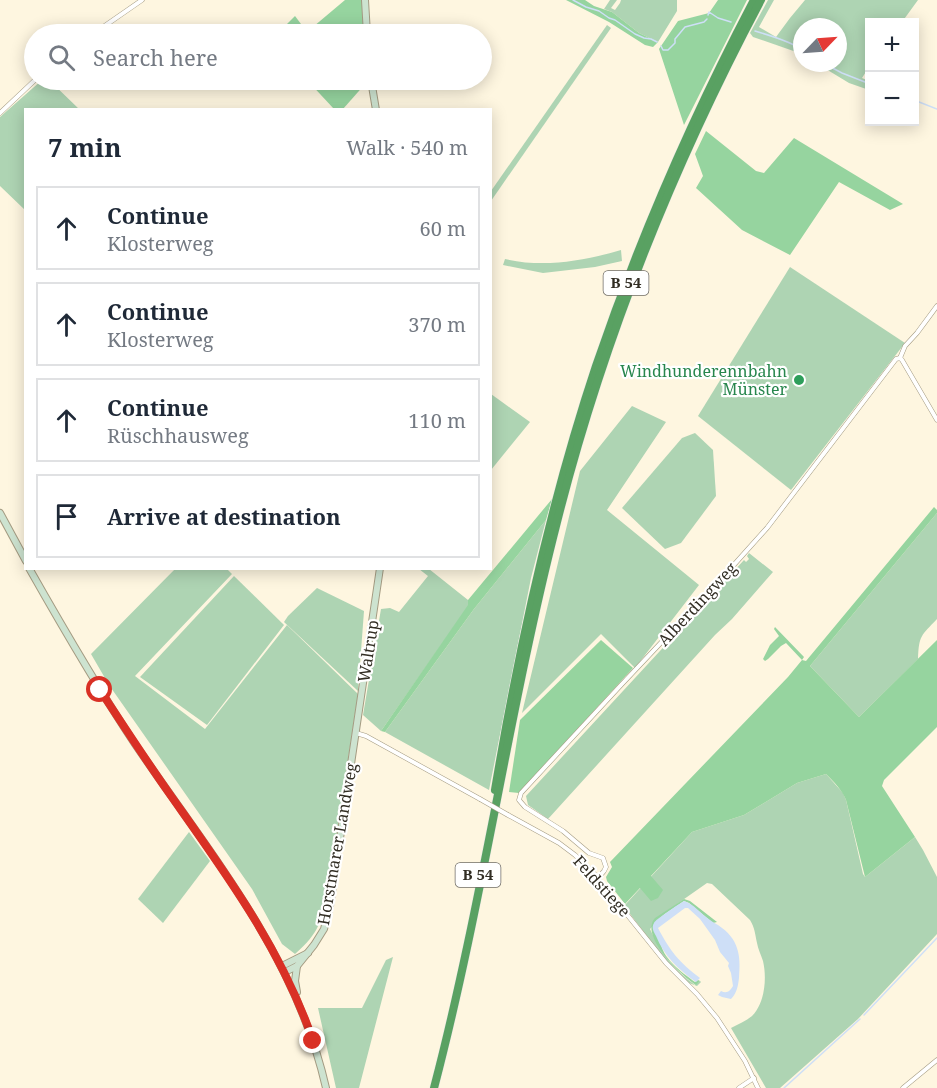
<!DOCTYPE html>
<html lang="en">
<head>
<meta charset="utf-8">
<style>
  :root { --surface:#fff; --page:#f2f2f3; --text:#1f2937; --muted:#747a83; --line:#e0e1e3 }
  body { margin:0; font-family:"Noto Serif",serif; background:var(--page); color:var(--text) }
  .controls { position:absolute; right:18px; top:18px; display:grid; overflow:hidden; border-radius:0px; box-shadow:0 3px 15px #0003 }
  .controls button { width:54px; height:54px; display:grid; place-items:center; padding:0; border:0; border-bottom:2px solid var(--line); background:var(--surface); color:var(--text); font:30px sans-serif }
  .compass { position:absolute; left:793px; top:18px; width:54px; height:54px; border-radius:50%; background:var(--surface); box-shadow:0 3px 15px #0003; rotate:65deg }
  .stop { position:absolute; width:18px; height:18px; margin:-14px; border:4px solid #d93025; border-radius:50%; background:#fff }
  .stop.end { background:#d93025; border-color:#fff; box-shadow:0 2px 6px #0008 }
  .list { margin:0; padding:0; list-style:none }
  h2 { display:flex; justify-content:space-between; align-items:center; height:78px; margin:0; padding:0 24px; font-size:26px }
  h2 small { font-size:20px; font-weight:400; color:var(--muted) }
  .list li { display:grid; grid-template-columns:39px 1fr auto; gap:18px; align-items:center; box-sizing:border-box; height:84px; margin:0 12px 12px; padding:0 12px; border:2px solid var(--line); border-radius:0px }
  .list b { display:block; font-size:22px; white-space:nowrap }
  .list p { margin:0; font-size:20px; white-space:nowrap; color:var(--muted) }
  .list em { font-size:20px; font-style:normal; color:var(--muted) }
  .icon { flex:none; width:33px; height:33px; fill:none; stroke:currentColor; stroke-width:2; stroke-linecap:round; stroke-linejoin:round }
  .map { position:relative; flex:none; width:937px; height:1088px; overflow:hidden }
  .search { position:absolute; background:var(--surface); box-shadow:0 3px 15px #0003; left:24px; top:24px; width:468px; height:66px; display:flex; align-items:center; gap:15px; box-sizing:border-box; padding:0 21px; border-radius:33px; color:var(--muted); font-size:22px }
  .panel { position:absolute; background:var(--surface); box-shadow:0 3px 15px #0003; left:24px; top:108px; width:468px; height:462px; border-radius:0px }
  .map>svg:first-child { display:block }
  .green { fill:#aed4b3 }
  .forest { fill:#96d49f }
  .water { fill:#cedff7 }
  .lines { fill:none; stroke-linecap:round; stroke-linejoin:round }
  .stream { stroke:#cedff7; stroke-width:1.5 }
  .street-casing { stroke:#a49b82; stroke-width:5 }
  .secondary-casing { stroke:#a49b82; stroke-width:8 }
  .highway-casing { stroke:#e6e6e5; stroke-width:9 }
  .street { stroke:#fff; stroke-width:4 }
  .secondary { stroke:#cde3d0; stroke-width:6 }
  .highway { stroke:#59a162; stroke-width:8 }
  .street-bridge-casing { stroke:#a49b82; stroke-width:5; stroke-linecap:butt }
  .street-bridge { stroke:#fff; stroke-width:4 }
  .route { stroke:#d93025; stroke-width:8 }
  .leisure-dot { fill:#2e9e5b; stroke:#fff; stroke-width:2 }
  .labels { text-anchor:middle; stroke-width:4.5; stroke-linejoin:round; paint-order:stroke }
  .shield { fill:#fff; stroke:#706d66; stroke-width:1.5 }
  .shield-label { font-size:15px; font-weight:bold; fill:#322e24 }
  .leisure-label { font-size:16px; fill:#27864d; stroke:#fff; text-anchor:end }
  .street-label { font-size:16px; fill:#322e24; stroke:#fff }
</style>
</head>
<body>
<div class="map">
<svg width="937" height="1088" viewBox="0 0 937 1088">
  <rect width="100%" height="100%" fill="#fef6e0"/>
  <g class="green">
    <polygon points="610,0 617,0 611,8 615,10 620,3 621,0 677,0 677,11 658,42 639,33 612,12 604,9"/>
    <polygon points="768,0 774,0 759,27 776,37 790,18 805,0 918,0 902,22 870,22 869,67 862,78 869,81 869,90 849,83 816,63 838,63 838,27 802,27 802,54 753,37 750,33"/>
    <polygon points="607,25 611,28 491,201 491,191"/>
    <polygon points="42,80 49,80 79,109 26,110 25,210 0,186 0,117"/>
    <path d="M621 250 622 261 595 267 543 273 503 265 505 259C544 268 583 261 621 250Z"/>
    <polygon points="790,267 905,343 791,490 698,416"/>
    <polygon points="491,394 530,422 491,470"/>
    <polygon points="632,406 666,422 607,510 699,585 635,668 601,634 522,713 580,471"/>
    <polygon points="695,433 713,450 716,496 681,543 665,549 622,508 682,438"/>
    <path d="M937 513V619C921 636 919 635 918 659L859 717 810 666Z"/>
    <polygon points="546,520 531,578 489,790 385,732 474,609"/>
    <polygon points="749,553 773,572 732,619 715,635 548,819 528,805 526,796 744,560 746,562 749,559 747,556"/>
    <path d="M176 568 227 569 232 574 135 676 205 729 287 625 358 694 328 890C321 922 320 932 295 954L282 944 252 889 109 685 91 654Z"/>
    <polygon points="419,569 429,569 468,600 469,605 381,731 363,715 381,609 390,608 399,612 428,576"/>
    <polygon points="234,576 284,625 207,725 140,677"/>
    <polygon points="317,588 364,611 358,691 284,622 288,616"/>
    <path d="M826 774 843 793 846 800 863 874 865 877 915 837 923 850 937 877V934L858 1019 780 1088H766L731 1028C738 1024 746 1021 752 1016 765 1003 767 978 763 961 761 955 758 949 757 943 755 934 755 928 750 920L712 884 707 883 667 911 650 929C660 952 675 971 695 985L700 981 701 982 697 986 689 983 669 965 624 906 692 832 744 815 797 783Z"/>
    <polygon points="189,832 210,861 163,923 138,899"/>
    <polygon points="393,957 359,1088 336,1088 318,1008 362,1008 386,960"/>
  </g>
  <g class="forest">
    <polygon points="345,0 362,0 364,34 277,34 295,16 307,32"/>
    <polygon points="566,0 585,0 594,6 612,12 639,33 658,42 653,47 645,45 609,22"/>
    <polygon points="718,0 747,0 684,125 659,49 678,21 709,13"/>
    <polygon points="307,80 366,80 366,83 343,109 334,109"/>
    <polygon points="706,131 756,171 764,173 794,138 903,204 890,210 839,182 790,255 742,230 696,188 703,176 695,154"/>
    <polygon points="552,499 546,520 474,609 385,732 381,731 468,605 468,600"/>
    <path d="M934 507 937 510V513L810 666 859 717 937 640V727L884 780 882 786 915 837 865 877 846 800C842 790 834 782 826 774L797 783 744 815 692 832 651 876 663 890 658 898 651 901 640 888 625 904 607 881 606 877 612 867 610 862 788 677 802 660 786 643 781 646 768 659 765 661 763 659 770 645 779 636 774 629 775 627 804 657 802 660 806 661Z"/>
    <polygon points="601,640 633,668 519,793 509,792 520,720"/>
    <path d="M684 899 690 901 717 922 713 923 689 903 684 901 656 920C658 929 659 939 662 948 667 962 684 974 695 982L698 980 700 981 696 985C681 975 639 936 655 918Z"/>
  </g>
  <path class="water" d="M684 901C694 904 701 914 710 920 712 922 715 923 718 925 739 939 741 955 739 978 738 986 737 993 731 999L722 997 718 995 721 991C727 994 730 991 733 986L731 973 728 966 729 963 720 952 715 940 700 919 688 908H685L658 928C670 951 679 962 700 978L696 982C679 970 664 956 656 936 654 932 651 928 654 923 655 920 679 904 684 901Z"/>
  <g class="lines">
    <g class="stream">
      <polyline points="573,0 586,7 599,11 609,18 615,20 635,34 644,38 651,39 657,42"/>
      <polyline points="708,15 709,12 718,18 731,22"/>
      <path d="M755 31C768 35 793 42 802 50"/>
      <polyline points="661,46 663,50 668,50 675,43 675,39 685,27 704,22 707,19"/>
      <polyline points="823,63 842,73 870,84"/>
      <polyline points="914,100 937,109"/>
      <polyline points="864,1015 937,938"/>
      <polyline points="784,1088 860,1019"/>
    </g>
    <g class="street-casing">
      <g id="street">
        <polyline points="93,34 142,0"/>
        <polyline points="0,113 35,80"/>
        <polyline points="900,358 905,346 917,333 937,306"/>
        <polyline points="356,733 366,736 480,799"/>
        <polyline points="508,815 559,843 575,855 592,871 666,963 697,994 717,1018 745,1061 758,1088"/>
        <polyline points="598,878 604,871 606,867 603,858 589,853 563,831 525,807 519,800 521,793 621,685 723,577 767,528 896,359 900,358 902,360 937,420"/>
        <polyline points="739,1088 754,1078"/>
        <polyline points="903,1088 937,1060"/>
      </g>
    </g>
    <g class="secondary-casing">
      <g id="secondary">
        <polyline points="365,0 367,34"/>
        <polyline points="371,80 376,110"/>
        <polyline points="0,513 26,561"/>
        <path d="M29 568C63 628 97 687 135 744 210 854 296 955 326 1088"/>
        <polyline points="282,966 308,953"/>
        <polyline points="285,972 297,966 314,945 324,929 330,906 380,568"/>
        <polyline points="297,992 295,981 297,966"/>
      </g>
    </g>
    <g class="highway-casing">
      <g id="highway">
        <path d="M495 790C519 647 550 504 596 366 639 240 692 118 754 0"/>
        <path d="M434 1088C483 901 509 709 557 522 603 340 673 166 761 0"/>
      </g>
    </g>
    <use href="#street" class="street"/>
    <use href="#secondary" class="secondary"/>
    <use href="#highway" class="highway"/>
    <g class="street-bridge-casing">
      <polyline id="street-bridge" points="480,799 508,815"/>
    </g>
    <use href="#street-bridge" class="street-bridge"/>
  </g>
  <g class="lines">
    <path class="route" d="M100 690C123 725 145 759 169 793 224 871 282 949 313 1041"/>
  </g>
  <circle class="leisure-dot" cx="799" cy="380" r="6"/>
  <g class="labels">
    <g class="shield">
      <rect x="603.5" y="271" width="45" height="24" rx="4.5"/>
      <rect x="455.5" y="863" width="45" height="24" rx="4.5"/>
    </g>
    <g class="shield-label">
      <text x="626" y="288">B 54</text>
      <text x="478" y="880">B 54</text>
    </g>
    <g class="leisure-label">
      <text x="787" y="377">Windhunderennbahn<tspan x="787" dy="18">Münster</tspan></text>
    </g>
    <g class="street-label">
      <text transform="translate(697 604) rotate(-47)" y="6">Alberdingweg</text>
      <text transform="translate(368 651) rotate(-81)" y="6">Waltrup</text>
      <text transform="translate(337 844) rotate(-80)" y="6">Horstmarer Landweg</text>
      <text transform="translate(602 886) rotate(48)" y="6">Feldstiege</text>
    </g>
  </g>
</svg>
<div class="controls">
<button>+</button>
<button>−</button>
</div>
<svg class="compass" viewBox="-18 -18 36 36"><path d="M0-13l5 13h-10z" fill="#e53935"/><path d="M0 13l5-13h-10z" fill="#747a83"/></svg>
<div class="stop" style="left:100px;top:690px"></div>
<div class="stop end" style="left:313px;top:1041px"></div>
<div class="search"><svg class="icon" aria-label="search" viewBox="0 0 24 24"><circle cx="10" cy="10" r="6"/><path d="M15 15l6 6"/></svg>Search here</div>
<section class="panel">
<h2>7 min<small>Walk · 540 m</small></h2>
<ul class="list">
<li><svg class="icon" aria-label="ahead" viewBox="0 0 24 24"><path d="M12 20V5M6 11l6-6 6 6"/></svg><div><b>Continue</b><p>Klosterweg</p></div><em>60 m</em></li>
<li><svg class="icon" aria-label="ahead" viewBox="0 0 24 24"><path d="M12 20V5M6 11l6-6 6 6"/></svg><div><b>Continue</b><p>Klosterweg</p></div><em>370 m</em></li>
<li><svg class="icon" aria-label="ahead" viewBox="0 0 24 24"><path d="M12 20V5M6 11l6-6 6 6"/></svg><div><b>Continue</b><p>Rüschhausweg</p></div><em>110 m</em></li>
<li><svg class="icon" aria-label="arrive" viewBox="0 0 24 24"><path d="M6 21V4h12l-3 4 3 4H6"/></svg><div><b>Arrive at destination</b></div></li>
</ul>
</section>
</div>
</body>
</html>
